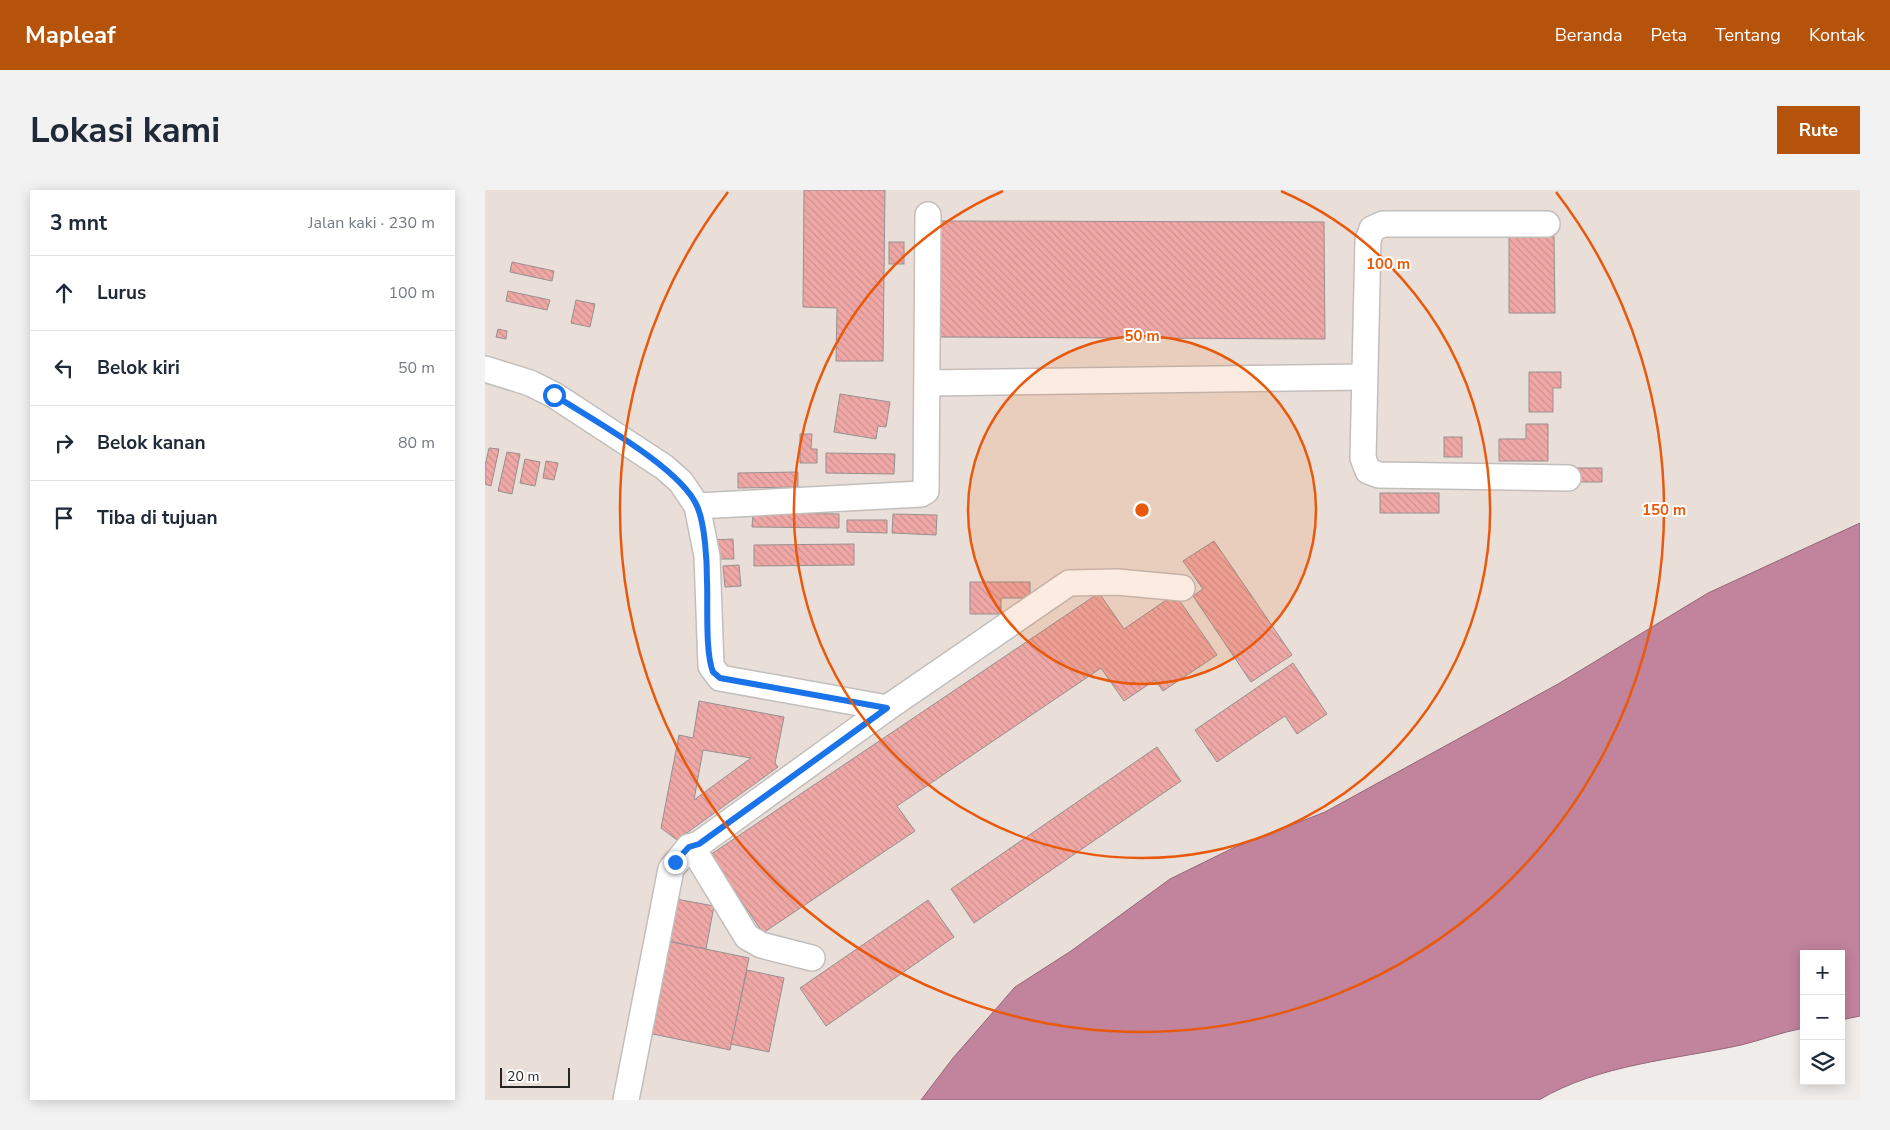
<!DOCTYPE html>
<html lang="id">
<head>
<meta charset="utf-8">
<style>
  :root { --surface:#fff; --page:#f2f2f3; --text:#1f2937; --muted:#747a83; --line:#e0e1e3; --accent:#b45309 }
  body { margin:0; font-family:"Nunito Sans",sans-serif; background:var(--page); color:var(--text) }
  .controls { position:absolute; right:15px; bottom:15px; display:grid; overflow:hidden; border-radius:0px; box-shadow:0 2px 12px #0003 }
  .controls button { width:45px; height:45px; display:grid; place-items:center; padding:0; border:0; border-bottom:1px solid var(--line); background:var(--surface); color:var(--text); font:25px sans-serif }
  .scale { position:absolute; left:15px; bottom:12px; width:70px; box-sizing:border-box; padding-left:5px; border:2px solid #272524; border-top:0; font-size:14px; line-height:18px; white-space:nowrap; color:#272524; -webkit-text-stroke:4px #fff; paint-order:stroke }
  .stop { position:absolute; width:15px; height:15px; margin:-11px; border:4px solid #1a73e8; border-radius:50%; background:#fff }
  .stop.end { background:#1a73e8; border-color:#fff; box-shadow:0 1px 5px #0008 }
  .list { margin:0; padding:0; list-style:none }
  h2 { display:flex; justify-content:space-between; align-items:center; height:65px; margin:0; padding:0 20px; font-size:21px }
  h2 small { font-size:16px; font-weight:400; color:var(--muted) }
  .list li { display:grid; grid-template-columns:32px 1fr auto; gap:15px; align-items:center; box-sizing:border-box; height:75px; padding:0 20px; border-top:1px solid var(--line) }
  .list b { display:block; font-size:19px; white-space:nowrap }
  .list em { font-size:16px; font-style:normal; color:var(--muted) }
  .icon { flex:none; width:28px; height:28px; fill:none; stroke:currentColor; stroke-width:2; stroke-linecap:round; stroke-linejoin:round }
  .map { position:relative; flex:none; width:1375px; height:910px; overflow:hidden; border-radius:0px }
  header { display:flex; align-items:center; gap:30px; box-sizing:border-box; height:70px; padding:0 25px; background:var(--accent); color:#fff }
  header strong { font-size:24px }
  nav { display:flex; gap:28px; margin-inline-start:auto; font-size:18px }
  .intro { display:flex; align-items:center; justify-content:space-between; box-sizing:border-box; height:120px; padding:0 30px }
  h1 { margin:0; font-size:35px }
  .button { padding:12px 22px; border-radius:0px; background:var(--accent); color:#fff; font-size:18px; font-weight:700 }
  main { display:flex; gap:30px; padding:0 30px }
  aside { flex:1; background:var(--surface); border-radius:0px; box-shadow:0 2px 12px #0003 }
  .map>svg:first-child { display:block }
  .built { fill:#eaded8 }
  .water { fill:#c2839c; stroke:#946778 }
  .building { fill:url(#building-back-hatch); stroke:#969191; fill-rule:evenodd }
  .lines { fill:none; stroke-linecap:round; stroke-linejoin:round }
  .minor-casing { stroke:#c2bebc; stroke-width:28 }
  .minor { stroke:#fff; stroke-width:25 }
  .route { stroke:#1a73e8; stroke-width:6 }
  .ring { fill:none; stroke:#e8590c; stroke-width:2.5 }
  .centre { fill:#e8590c; stroke:#fff; stroke-width:2.5 }
  .ring-label { font-size:15px; text-anchor:middle; font-weight:bold; fill:#e8590c; stroke:#fff; stroke-width:4; stroke-linejoin:round; paint-order:stroke }
</style>
</head>
<body>
<header>
<strong>Mapleaf</strong>
<nav><a>Beranda</a><a>Peta</a><a>Tentang</a><a>Kontak</a></nav>
</header>
<div class="intro"><h1>Lokasi kami</h1><a class="button">Rute</a></div>
<main>
<aside>
<h2>3 mnt<small>Jalan kaki · 230 m</small></h2>
<ul class="list">
<li><svg class="icon" aria-label="ahead" viewBox="0 0 24 24"><path d="M12 20V5M6 11l6-6 6 6"/></svg><div><b>Lurus</b></div><em>100 m</em></li>
<li><svg class="icon" aria-label="left" viewBox="0 0 24 24"><path d="M17 20v-9H6M10 6l-5 5 5 5"/></svg><div><b>Belok kiri</b></div><em>50 m</em></li>
<li><svg class="icon" aria-label="right" viewBox="0 0 24 24"><path d="M7 20v-9h11M14 6l5 5-5 5"/></svg><div><b>Belok kanan</b></div><em>80 m</em></li>
<li><svg class="icon" aria-label="arrive" viewBox="0 0 24 24"><path d="M6 21V4h12l-3 4 3 4H6"/></svg><div><b>Tiba di tujuan</b></div></li>
</ul>
</aside>
<div class="map">
<svg width="1375" height="910" viewBox="0 0 1375 910">
  <defs>
    <pattern id="building-back-hatch" width="6" height="6" patternUnits="userSpaceOnUse" patternTransform="scale(1.25)"><rect width="6" height="6" fill="#efa8a6"/><path d="M-1 5l2 2M0 0l6 6M5-1l2 2" fill="none" stroke="#cd908f"/></pattern>
  </defs>
  <rect width="100%" height="100%" fill="#f0ecea"/>
  <polygon class="built" points="0,0 1375,0 1375,333 1223,403 1073,494 840,622 748,658 685,689 586,761 530,797 468,868 436,910 0,910"/>
  <path class="water" d="M1375 333V826L1356 830V764H1319V838C1297 842 1277 850 1256 855 1188 870 1115 874 1054 910H436L468 868 530 797 586 761 685 689 748 658 840 622 1073 494 1223 403Z"/>
  <g class="building">
    <polygon points="319,0 400,0 398,171 351,171 352,118 318,117"/>
    <polygon points="453,31 839,32 840,149 453,147"/>
    <polygon points="1024,46 1069,46 1070,123 1024,123"/>
    <rect x="404" y="52" width="15" height="22"/>
    <polygon points="27,72 69,81 67,91 25,82"/>
    <polygon points="23,101 65,110 62,120 21,111"/>
    <polygon points="91,110 110,114 105,137 86,133"/>
    <polygon points="13,139 22,141 21,149 11,147"/>
    <polygon points="1044,182 1076,182 1076,198 1068,198 1068,222 1044,222"/>
    <polygon points="355,204 405,212 401,237 393,236 391,249 349,242"/>
    <polygon points="1041,234 1063,234 1063,271 1014,271 1014,249 1041,249"/>
    <polygon points="315,244 327,244 326,259 332,259 332,273 315,273"/>
    <rect x="959" y="247" width="18" height="20"/>
    <polygon points="4,258 14,259 6,296 0,294 0,276"/>
    <polygon points="22,262 35,264 27,304 13,301"/>
    <polygon points="341,263 410,264 409,284 341,283"/>
    <polygon points="40,269 55,272 50,296 35,293"/>
    <polygon points="61,271 73,273 69,290 58,288"/>
    <polygon points="1092,278 1117,278 1117,292 1093,292"/>
    <polygon points="313,282 313,297 253,298 253,283"/>
    <rect x="895" y="303" width="59" height="20"/>
    <polygon points="268,323 354,324 354,338 267,337"/>
    <polygon points="408,324 452,325 451,345 407,343"/>
    <polygon points="362,330 402,330 402,343 362,342"/>
    <polygon points="248,349 249,369 226,369 225,350"/>
    <polygon points="729,351 807,465 766,492 708,406 718,399 698,371"/>
    <polygon points="369,354 369,375 269,376 269,355"/>
    <polygon points="254,375 256,396 240,397 238,376"/>
    <polygon points="485,392 545,392 545,408 516,408 516,424 485,424"/>
    <polygon points="614,403 639,439 690,404 732,465 678,501 670,490 639,511 616,478 412,616 430,641 278,743 225,665"/>
    <polygon points="808,473 842,524 812,544 800,526 732,572 710,540"/>
    <path d="M214 511 299 527 290 573 293 577 192 650 176 638 194 545 208 548ZM218 560 266 568 209 610Z"/>
    <polygon points="672,557 696,591 489,733 466,699"/>
    <polygon points="191,709 229,716 221,759 182,751"/>
    <polygon points="443,710 469,747 341,836 315,798"/>
    <polygon points="182,751 264,768 245,860 163,843"/>
    <polygon points="262,780 299,788 284,862 246,854"/>
  </g>
  <g class="lines">
    <g class="minor-casing">
      <g id="minor">
        <polyline points="1062,34 898,34 887,39 883,50 878,268 883,281 894,285 1083,288"/>
        <polyline points="0,179 45,193 69,205 179,277 196,292 212,316 222,366 226,476 235,488 402,518"/>
        <polyline points="443,193 879,187"/>
        <polyline points="212,316 436,304 441,301 443,25"/>
        <polyline points="327,768 276,755 262,747 210,662 204,657 214,654 402,518 584,393 632,392 697,398"/>
        <polyline points="141,910 186,679 204,657"/>
      </g>
    </g>
    <use href="#minor" class="minor"/>
  </g>
  <g class="lines">
    <path class="route" d="M69 205C106 229 195 277 212 316 220 334 222 371 222 391 223 413 220 463 228 482L235 488 402 518 214 654 204 657 190 672"/>
  </g>
  <circle cx="657" cy="320" r="174" fill="#e8590c" fill-opacity=".12"/>
  <g class="ring">
    <circle cx="657" cy="320" r="174"/>
    <path d="M796 1A348 348 0 1 1 518 1"/>
    <path d="M1071 2A522 522 0 1 1 243 2"/>
  </g>
  <circle cx="657" cy="320" r="8" class="centre"/>
  <g class="ring-label">
    <text x="903" y="79">100 m</text>
    <text x="657" y="151">50 m</text>
    <text x="1179" y="325">150 m</text>
  </g>
</svg>
<div class="controls">
<button>+</button>
<button>−</button>
<button><svg class="icon" aria-label="layers" viewBox="0 0 24 24"><path d="M12 4l9 5-9 5-9-5zM3 14l9 5 9-5"/></svg></button>
</div>
<div class="scale">20 m</div>
<div class="stop" style="left:69px;top:205px"></div>
<div class="stop end" style="left:190px;top:672px"></div>
</div>
</main>
</body>
</html>
